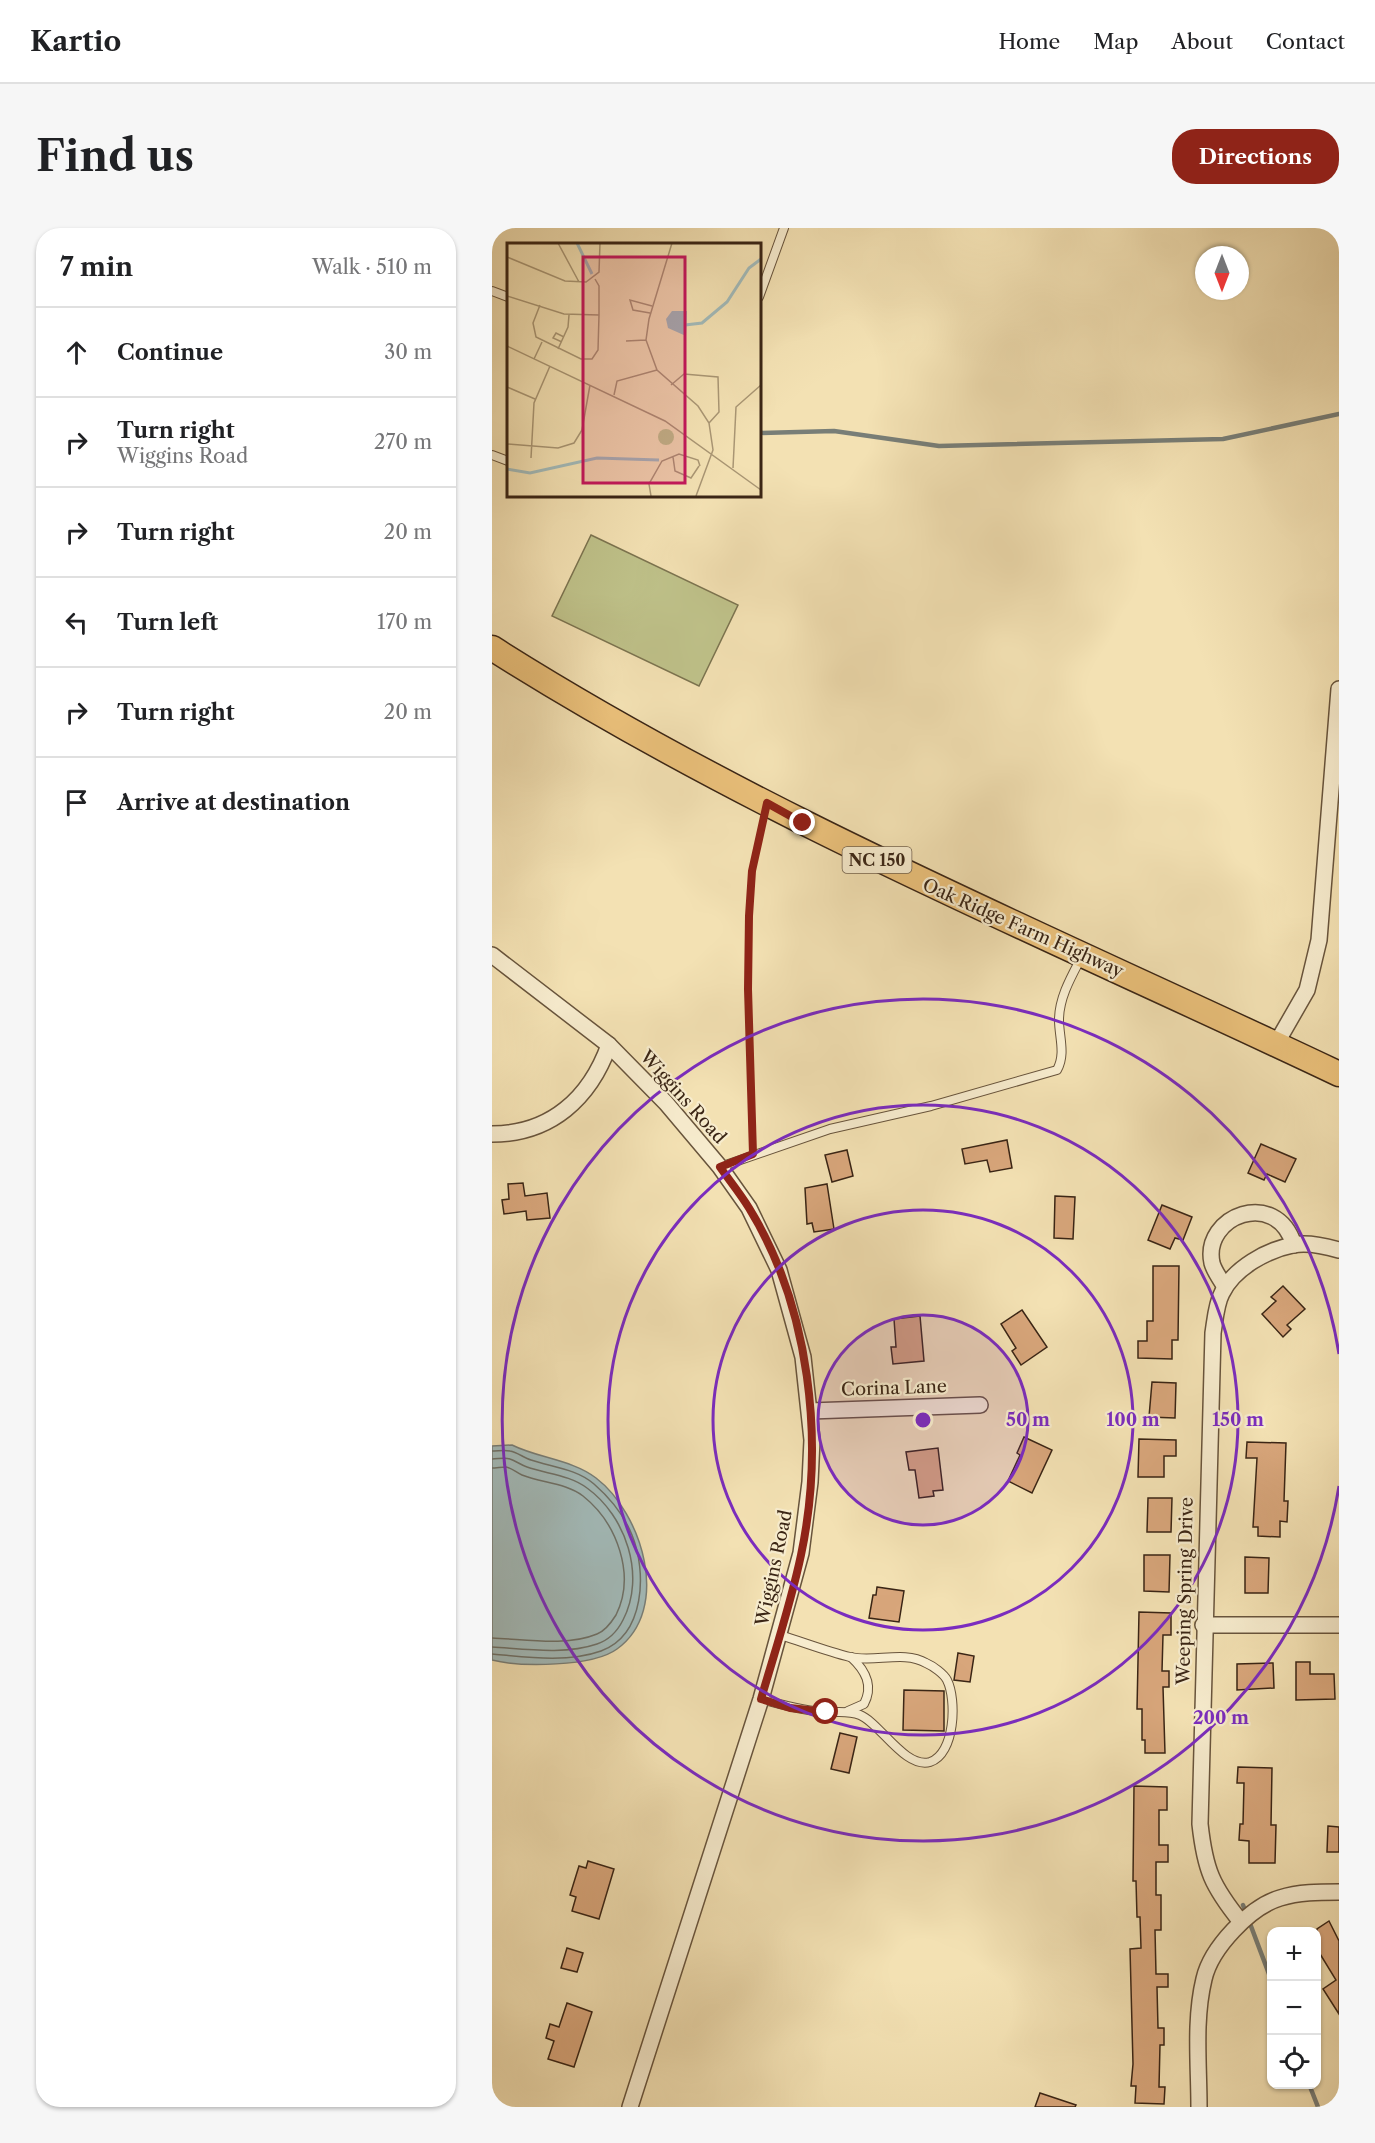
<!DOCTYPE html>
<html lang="en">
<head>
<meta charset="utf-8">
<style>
  :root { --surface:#fff; --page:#f6f6f6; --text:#202124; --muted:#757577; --line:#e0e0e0; --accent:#8f2418 }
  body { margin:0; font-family:"Libre Caslon Text",serif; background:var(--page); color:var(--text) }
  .controls { position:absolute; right:18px; bottom:18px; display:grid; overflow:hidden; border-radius:12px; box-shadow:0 2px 4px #0004 }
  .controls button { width:54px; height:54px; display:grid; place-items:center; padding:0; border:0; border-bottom:2px solid var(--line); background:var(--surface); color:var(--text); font:30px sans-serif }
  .compass { position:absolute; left:703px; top:18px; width:54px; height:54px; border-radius:50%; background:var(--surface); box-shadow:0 2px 4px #0004; rotate:180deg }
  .stop { position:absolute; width:18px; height:18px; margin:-14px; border:4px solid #8f2418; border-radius:50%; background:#fff }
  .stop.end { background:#8f2418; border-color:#fff; box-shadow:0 2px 6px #0008 }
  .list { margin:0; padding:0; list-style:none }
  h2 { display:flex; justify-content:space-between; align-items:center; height:78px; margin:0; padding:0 24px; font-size:26px }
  h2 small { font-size:20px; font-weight:400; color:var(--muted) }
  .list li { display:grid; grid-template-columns:39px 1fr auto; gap:18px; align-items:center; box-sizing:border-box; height:90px; padding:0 24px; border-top:2px solid var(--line) }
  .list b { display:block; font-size:22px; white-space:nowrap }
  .list p { margin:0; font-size:20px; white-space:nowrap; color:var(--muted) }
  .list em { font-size:20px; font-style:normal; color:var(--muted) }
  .icon { flex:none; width:33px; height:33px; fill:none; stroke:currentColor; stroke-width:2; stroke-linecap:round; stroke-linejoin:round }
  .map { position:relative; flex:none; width:847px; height:1879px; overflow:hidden; border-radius:24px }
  header { display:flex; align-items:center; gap:36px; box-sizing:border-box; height:84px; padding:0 30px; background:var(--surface); border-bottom:2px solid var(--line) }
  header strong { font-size:28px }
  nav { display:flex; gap:33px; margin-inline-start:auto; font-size:21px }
  .intro { display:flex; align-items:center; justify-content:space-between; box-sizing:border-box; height:144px; padding:0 36px }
  h1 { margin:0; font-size:42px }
  .button { padding:15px 27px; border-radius:24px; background:var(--accent); color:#fff; font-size:21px; font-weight:700 }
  main { display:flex; gap:36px; padding:0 36px }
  aside { flex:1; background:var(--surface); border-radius:24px; box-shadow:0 2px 4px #0004 }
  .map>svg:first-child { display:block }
  .green { fill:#bfc28a; stroke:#7c7450; stroke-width:1.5 }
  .water { fill:#a2bab9; stroke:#787e77; stroke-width:1.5 }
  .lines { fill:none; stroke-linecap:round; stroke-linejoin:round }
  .shore { stroke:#6e7067; stroke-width:1.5 }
  .stream { stroke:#787e77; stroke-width:4.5 }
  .building { fill:#d8a67b; stroke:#3a2515; stroke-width:1.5 }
  .lane-casing { stroke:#68543c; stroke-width:10 }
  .street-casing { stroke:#68543c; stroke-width:18 }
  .primary-casing { stroke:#3a2515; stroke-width:27 }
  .path { stroke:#3a2515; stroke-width:2; stroke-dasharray:4.5 3; stroke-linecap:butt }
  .lane { stroke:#f7ecce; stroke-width:8 }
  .street { stroke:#f7ecce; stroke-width:15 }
  .primary { stroke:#eac07a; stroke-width:24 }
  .route { stroke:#8f2418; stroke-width:8 }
  .ring { fill:none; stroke:#7b2cbf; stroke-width:3 }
  .labels { text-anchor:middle; stroke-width:4.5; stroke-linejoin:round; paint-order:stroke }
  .shield { fill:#f7ecce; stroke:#73614c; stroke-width:1.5 }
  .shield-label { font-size:16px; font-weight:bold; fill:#3a2515 }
  .street-label { font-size:18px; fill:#3a2515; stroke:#f7ecce }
  .inset-river { fill:none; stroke:#a2bab9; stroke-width:3 }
  .inset-road { fill:none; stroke:#a99674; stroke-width:1.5 }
  .view { fill:#c2185b; fill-opacity:0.15; stroke:#c2185b; stroke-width:3 }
  .inset-edge { fill:none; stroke:#3a2515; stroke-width:3 }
  .centre { fill:#7b2cbf; stroke:#f7ecce; stroke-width:3 }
  .ring-label { font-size:18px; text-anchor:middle; font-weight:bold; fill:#7b2cbf; stroke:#f7ecce; stroke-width:4.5; stroke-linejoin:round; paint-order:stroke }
</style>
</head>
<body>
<header>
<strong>Kartio</strong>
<nav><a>Home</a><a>Map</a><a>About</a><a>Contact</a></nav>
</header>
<div class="intro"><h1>Find us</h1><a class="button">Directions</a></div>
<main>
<aside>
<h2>7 min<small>Walk · 510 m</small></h2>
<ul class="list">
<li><svg class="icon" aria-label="ahead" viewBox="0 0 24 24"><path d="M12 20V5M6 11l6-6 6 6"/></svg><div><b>Continue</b></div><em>30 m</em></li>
<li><svg class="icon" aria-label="right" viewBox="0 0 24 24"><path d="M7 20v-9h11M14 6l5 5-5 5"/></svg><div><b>Turn right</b><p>Wiggins Road</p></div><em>270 m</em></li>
<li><svg class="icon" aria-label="right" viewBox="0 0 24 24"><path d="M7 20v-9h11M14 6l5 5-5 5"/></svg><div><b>Turn right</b></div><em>20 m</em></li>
<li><svg class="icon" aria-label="left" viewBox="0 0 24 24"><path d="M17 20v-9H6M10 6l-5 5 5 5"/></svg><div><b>Turn left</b></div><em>170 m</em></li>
<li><svg class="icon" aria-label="right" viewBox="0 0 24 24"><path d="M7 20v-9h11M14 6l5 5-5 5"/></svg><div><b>Turn right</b></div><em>20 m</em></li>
<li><svg class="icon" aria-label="arrive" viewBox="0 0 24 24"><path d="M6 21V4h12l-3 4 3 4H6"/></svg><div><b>Arrive at destination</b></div></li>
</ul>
</aside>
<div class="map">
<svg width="847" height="1879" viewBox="0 0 847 1879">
  <rect width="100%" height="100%" fill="#f3e1b3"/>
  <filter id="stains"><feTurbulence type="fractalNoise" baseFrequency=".00333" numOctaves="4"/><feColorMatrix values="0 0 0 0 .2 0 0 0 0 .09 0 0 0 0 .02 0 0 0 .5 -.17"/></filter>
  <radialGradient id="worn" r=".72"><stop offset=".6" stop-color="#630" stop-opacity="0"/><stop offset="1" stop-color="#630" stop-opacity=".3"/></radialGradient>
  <polygon class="green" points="99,307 246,377 207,458 60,388"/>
  <path class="water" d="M20 1217C46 1230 81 1232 104 1250 150 1285 180 1381 125 1421 101 1439 28 1439 0 1432V1218Z"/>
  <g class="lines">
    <g class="shore">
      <path d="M0 1223C6 1223 13 1222 18 1223 25 1224 32 1230 39 1232 60 1239 85 1241 102 1256 118 1270 132 1287 140 1307 155 1344 153 1407 109 1423 76 1435 33 1429 0 1426"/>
      <path d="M0 1231C6 1231 13 1229 18 1231 24 1233 29 1237 35 1239 55 1246 78 1247 95 1260 134 1288 154 1348 131 1392 126 1402 117 1412 105 1416 73 1427 33 1421 0 1419"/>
      <path d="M0 1240C4 1240 10 1239 14 1239 20 1240 25 1245 30 1247 50 1255 74 1255 91 1268 125 1295 144 1347 124 1387 119 1395 113 1403 105 1406 74 1419 32 1411 0 1410"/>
    </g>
    <g class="stream">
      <polyline points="267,205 342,203 447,218 731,211 847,186"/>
      <polyline points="751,1677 780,1754"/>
      <polyline points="817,1856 826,1879"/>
    </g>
  </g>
  <g class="building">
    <polygon points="515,912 520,940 498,944 495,932 473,936 470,921"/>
    <polygon points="769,916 804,931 793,954 775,946 772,952 756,945"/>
    <polygon points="355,922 361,948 340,954 333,927"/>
    <polygon points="31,955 33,968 55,965 58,990 35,992 34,983 12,986 10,972 17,971 16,956"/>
    <polygon points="335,956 342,1001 322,1004 320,995 315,996 313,960"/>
    <polygon points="563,968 583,969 581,1011 562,1010"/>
    <polygon points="670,977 700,989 691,1012 683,1010 678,1021 656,1012"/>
    <polygon points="661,1038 687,1038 686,1112 680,1112 680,1131 646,1130 646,1113 655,1113 655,1093 661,1093"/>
    <polygon points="791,1058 813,1081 795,1097 799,1101 791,1109 770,1086 784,1073 779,1069"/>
    <polygon points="530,1082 555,1119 529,1137 520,1123 524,1120 509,1096"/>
    <polygon points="428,1088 432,1133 401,1136 399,1119 404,1119 402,1091"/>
    <polygon points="660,1154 684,1155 683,1190 657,1189"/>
    <polygon points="532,1209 560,1222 540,1265 516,1253 528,1227 525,1225"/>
    <polygon points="647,1211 684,1212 684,1228 672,1228 672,1249 646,1249"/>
    <polygon points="755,1214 794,1215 792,1273 796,1273 795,1294 788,1293 788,1309 766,1308 766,1299 761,1299 765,1230 754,1230"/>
    <polygon points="446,1220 451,1262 441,1263 442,1268 427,1270 423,1242 417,1242 414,1224"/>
    <polygon points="656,1270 680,1270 679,1304 655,1304"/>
    <polygon points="652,1327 678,1327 677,1364 652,1363"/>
    <polygon points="753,1329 777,1330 776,1365 753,1365"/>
    <polygon points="385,1359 412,1363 407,1394 377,1390 381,1367 384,1367"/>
    <polygon points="647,1384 679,1385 679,1407 671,1407 670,1443 677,1443 677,1459 671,1459 673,1525 653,1525 653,1512 650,1512 650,1481 645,1481"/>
    <polygon points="466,1425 482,1428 478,1454 462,1452"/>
    <polygon points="804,1434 818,1434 818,1446 842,1446 843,1471 804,1472"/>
    <polygon points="781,1435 782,1460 745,1462 745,1436"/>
    <polygon points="412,1462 452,1463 452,1503 411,1502"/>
    <polygon points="348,1505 365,1509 357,1545 339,1541"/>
    <polygon points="746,1539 780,1540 779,1597 784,1597 783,1635 757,1635 757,1613 747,1612 748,1596 751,1596 752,1555 745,1555"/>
    <polygon points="642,1558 675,1559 675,1582 667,1582 667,1617 676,1617 676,1634 664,1634 664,1667 669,1667 669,1702 663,1702 664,1746 676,1746 676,1759 665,1759 666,1800 672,1800 672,1817 668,1817 667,1859 673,1859 672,1876 643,1875 644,1858 639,1858 641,1836 638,1721 649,1720 648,1689 645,1689 644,1653 641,1653"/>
    <polygon points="836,1598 847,1599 847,1624 835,1624"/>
    <polygon points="96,1633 122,1641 107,1691 80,1683 84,1669 78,1667 87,1638 94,1640"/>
    <polygon points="837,1693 847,1713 847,1786 831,1761 844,1752 825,1721 825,1701"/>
    <polygon points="75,1720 91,1725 85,1744 69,1740"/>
    <polygon points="75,1775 100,1784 82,1839 56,1831 62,1813 54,1810 58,1796 67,1799"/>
    <polygon points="548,1865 584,1877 583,1879 543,1879"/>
  </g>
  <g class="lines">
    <g class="lane-casing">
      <g id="lane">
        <polyline points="0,63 16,69"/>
        <polyline points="267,69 292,0"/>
        <polyline points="0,227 16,233"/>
        <path d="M228 939 338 901 439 878 565 842C574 826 567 809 567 792 567 770 579 749 589 730"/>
        <path d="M269 1471C290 1477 310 1482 331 1484 344 1485 355 1482 368 1487 388 1495 413 1541 438 1534 463 1526 465 1472 455 1452 452 1446 441 1438 434 1435 412 1422 382 1435 358 1429 334 1423 311 1414 288 1407"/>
        <path d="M356 1483 372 1476C382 1457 373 1442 359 1429"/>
      </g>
    </g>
    <g class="street-casing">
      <g id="street">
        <polyline points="0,727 117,817 174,875 228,939 257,980 287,1042 311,1129 320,1212 318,1254 309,1325 269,1471 138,1879"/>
        <polyline points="784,816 815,762 827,712 847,461"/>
        <path d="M0 906C59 906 98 870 117 817"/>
        <path d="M733 1059C729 1052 722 1043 720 1035 710 988 784 959 802 1017"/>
        <polyline points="318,1183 488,1177"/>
        <polyline points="711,1397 847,1397"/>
        <path d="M749 1694C720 1658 713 1642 708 1596L721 1105C723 1093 724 1076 730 1065 742 1040 775 1022 801 1017 816 1014 833 1018 847 1022"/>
        <path d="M707 1879C707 1837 702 1792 712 1751 719 1720 758 1679 788 1670 807 1664 827 1664 847 1664"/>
      </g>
    </g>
    <g class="primary-casing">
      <path id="primary" d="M0 420C268 590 561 710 847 846"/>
    </g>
    <path class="path" d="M261 915C256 809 246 700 270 595"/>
    <use href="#lane" class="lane"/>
    <use href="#street" class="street"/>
    <use href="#primary" class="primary"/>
  </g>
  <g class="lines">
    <path class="route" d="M311 595 275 575 260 643 257 688 256 761 261 926 228 939C237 952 248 965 257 980 318 1079 333 1214 309 1327 299 1375 283 1423 269 1471L298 1480 334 1484"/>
  </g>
  <circle cx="431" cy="1192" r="105" fill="#7b2cbf" fill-opacity=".12"/>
  <g class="ring">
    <circle cx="431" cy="1192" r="105"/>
    <circle cx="431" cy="1192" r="210"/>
    <circle cx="431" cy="1192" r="315"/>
    <path d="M847 1258A421 421 0 1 1 847 1126"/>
  </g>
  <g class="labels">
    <rect class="shield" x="350.5" y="619" width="69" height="26" rx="4.5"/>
    <g class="shield-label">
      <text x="385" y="638">NC 150</text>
    </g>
    <g class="street-label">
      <text transform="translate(531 700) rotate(24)" y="6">Oak Ridge Farm Highway</text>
      <text transform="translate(191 869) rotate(48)" y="6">Wiggins Road</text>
      <text transform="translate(402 1160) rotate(-2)" y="6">Corina Lane</text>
      <text transform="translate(282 1340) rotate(-78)" y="6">Wiggins Road</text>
      <text transform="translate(693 1363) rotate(-89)" y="6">Weeping Spring Drive</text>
    </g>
  </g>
  <g transform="translate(15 15)">
    <rect width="254" height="254" fill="#f3e1b3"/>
    <path d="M151 194a8 8 0 1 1 16 0a8 8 0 1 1-16 0Z" fill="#bfc28a"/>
    <path d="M165 68H180L179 93 161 85 159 76Z" fill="#a2bab9"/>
    <path class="inset-river" d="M70 0 85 31M178 82 195 80 220 59 242 25 254 16M0 226 23 230 90 215 152 217"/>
    <path class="inset-road" d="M51 0 72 39M165 0 142 76 139 97 150 127 191 163 202 180 206 207 189 253M0 14 58 38 79 39 92 29 93 0M0 53 57 71 92 72M33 62 26 80 29 94 74 116H85L91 107 92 72V43L88 36M143 70 126 67 123 57 145 63M119 98 139 97M55 99 46 95 49 90 57 94M0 103 158 178 254 247M51 106 61 84 62 72M27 116 35 99M164 142 177 131 211 134 212 169 202 180M0 144 28 156M107 152 110 138 150 127M0 201 51 205 67 200 75 187 83 142M166 214 168 228 184 235 192 223M24 215 27 160 43 123M226 225 229 164 254 142M144 253 142 241 155 218 172 211 191 217 193 223"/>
    <path class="view" d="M76 14H178V240H76Z"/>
    <rect width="254" height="254" class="inset-edge"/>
  </g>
  <circle cx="431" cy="1192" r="9" class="centre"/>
  <g class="ring-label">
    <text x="536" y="1198">50 m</text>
    <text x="641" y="1198">100 m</text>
    <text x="746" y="1198">150 m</text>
    <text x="729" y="1496">200 m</text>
  </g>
  <rect width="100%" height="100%" filter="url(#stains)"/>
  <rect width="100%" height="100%" fill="url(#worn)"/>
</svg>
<div class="controls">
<button>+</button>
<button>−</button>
<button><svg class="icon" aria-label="locate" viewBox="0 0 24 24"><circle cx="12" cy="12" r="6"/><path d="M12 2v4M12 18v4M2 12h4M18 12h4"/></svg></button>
</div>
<svg class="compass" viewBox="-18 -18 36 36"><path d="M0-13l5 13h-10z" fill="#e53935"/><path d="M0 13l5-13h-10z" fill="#757577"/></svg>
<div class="stop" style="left:334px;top:1484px"></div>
<div class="stop end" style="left:311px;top:595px"></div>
</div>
</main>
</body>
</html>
